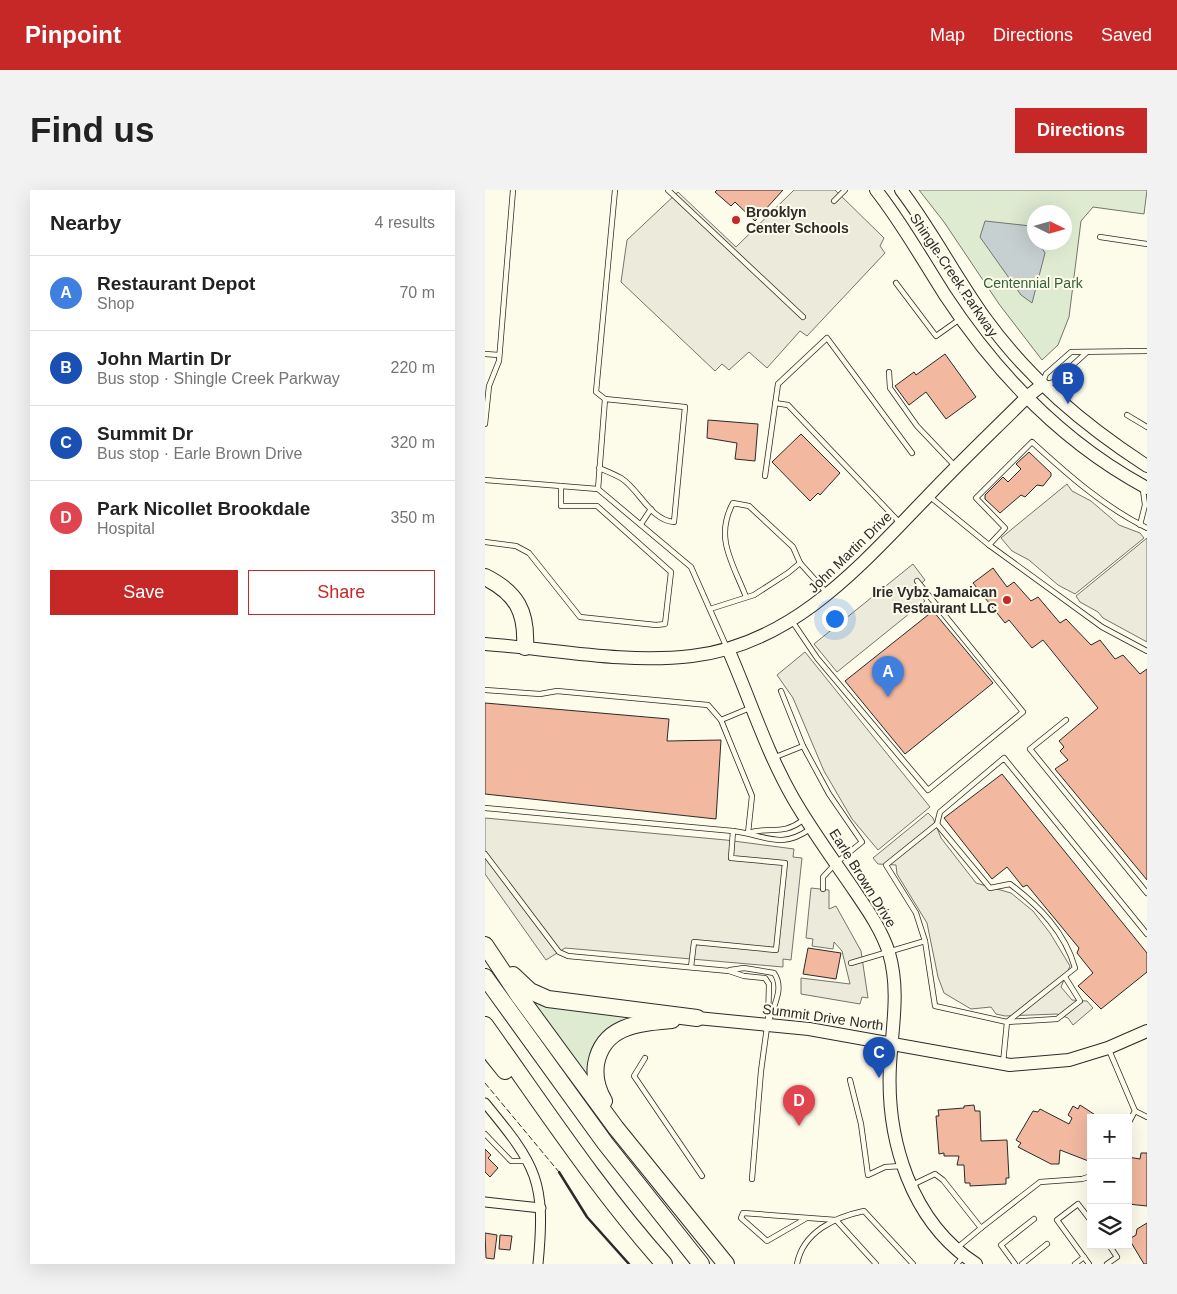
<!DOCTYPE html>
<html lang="en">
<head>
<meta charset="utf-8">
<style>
  :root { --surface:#fff; --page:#f2f2f2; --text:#222; --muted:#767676; --line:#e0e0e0; --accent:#c62828 }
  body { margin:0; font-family:Arial,sans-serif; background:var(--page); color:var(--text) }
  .controls { position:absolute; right:15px; bottom:15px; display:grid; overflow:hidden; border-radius:0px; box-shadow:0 5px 20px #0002 }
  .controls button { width:45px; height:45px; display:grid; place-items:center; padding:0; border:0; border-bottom:1px solid var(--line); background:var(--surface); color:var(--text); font:25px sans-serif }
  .compass { position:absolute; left:542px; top:15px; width:45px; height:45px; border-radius:50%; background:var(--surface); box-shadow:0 5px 20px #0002; rotate:95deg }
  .you { position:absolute; left:349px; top:428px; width:18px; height:18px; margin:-12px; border:4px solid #fff; border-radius:50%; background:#1a73e8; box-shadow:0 0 0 8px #1a73e833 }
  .badge { display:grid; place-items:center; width:32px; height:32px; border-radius:50%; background:var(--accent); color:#fff; font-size:16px; font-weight:700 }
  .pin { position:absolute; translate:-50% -41px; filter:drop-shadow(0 1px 2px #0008) }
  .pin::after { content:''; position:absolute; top:26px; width:18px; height:15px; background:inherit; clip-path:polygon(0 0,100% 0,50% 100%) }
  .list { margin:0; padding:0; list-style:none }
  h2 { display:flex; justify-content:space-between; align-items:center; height:65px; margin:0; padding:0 20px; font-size:21px }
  h2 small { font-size:16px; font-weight:400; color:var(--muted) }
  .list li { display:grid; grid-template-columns:32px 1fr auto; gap:15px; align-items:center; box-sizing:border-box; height:75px; padding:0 20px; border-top:1px solid var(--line) }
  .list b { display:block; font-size:19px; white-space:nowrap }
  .list p { margin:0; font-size:16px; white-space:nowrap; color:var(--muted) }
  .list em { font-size:16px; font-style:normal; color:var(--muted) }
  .actions { display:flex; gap:10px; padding:15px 20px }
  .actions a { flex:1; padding:11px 0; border:1px solid var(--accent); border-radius:0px; text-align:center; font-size:18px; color:var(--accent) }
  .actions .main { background:var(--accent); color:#fff }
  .icon { flex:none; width:28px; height:28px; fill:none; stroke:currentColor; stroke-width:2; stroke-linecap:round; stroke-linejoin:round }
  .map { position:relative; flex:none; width:662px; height:1074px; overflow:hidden; border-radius:0px }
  header { display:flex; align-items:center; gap:30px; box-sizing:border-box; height:70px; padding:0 25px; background:var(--accent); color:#fff }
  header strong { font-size:24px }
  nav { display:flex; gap:28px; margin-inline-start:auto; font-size:18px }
  .intro { display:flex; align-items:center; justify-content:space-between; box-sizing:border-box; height:120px; padding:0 30px }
  h1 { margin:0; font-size:35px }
  .button { padding:12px 22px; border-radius:0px; background:var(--accent); color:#fff; font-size:18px; font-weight:700 }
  main { display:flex; gap:30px; padding:0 30px }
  aside { flex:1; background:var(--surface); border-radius:0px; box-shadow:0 5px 20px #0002 }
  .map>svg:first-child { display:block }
  .green { fill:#deebd1; stroke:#74746e; fill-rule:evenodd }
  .parking { fill:#eceadb; stroke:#74746e }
  .water { fill:#c7d0d0; stroke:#74746e }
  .building { fill:#f2b8a0; stroke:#2b2b2b }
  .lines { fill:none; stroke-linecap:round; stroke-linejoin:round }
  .lane-casing { stroke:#2b2b2b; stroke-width:6 }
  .street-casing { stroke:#2b2b2b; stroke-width:11 }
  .secondary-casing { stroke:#2b2b2b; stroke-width:14 }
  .highway-casing { stroke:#2b2b2b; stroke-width:18 }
  .lane { stroke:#fdfbea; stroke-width:4.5 }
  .street { stroke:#fdfbea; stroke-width:9 }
  .secondary { stroke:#fdfbea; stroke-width:12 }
  .highway { stroke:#fdfbea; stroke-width:16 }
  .fence { stroke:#2b2b2b; stroke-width:1; stroke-dasharray:6 2.5; stroke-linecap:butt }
  .wall { stroke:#2b2b2b; stroke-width:2.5 }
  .poi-dot { fill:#c62828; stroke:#fdfbea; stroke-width:2 }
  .labels { text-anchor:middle; stroke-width:4; stroke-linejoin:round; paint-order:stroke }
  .poi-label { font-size:14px; font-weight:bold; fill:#2b2b2b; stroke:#fdfbea; text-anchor:start }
  .street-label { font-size:14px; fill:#2b2b2b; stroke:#fdfbea }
  .park-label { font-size:14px; fill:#34623c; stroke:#fdfbea }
</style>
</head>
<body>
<header>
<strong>Pinpoint</strong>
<nav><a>Map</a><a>Directions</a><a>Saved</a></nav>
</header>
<div class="intro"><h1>Find us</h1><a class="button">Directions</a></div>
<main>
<aside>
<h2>Nearby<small>4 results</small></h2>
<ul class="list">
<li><span class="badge" style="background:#3f7fe0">A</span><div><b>Restaurant Depot</b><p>Shop</p></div><em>70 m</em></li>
<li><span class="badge" style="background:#1a4fb4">B</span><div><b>John Martin Dr</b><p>Bus stop · Shingle Creek Parkway</p></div><em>220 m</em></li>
<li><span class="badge" style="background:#1a4fb4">C</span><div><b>Summit Dr</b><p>Bus stop · Earle Brown Drive</p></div><em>320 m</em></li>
<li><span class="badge" style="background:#e0444e">D</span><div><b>Park Nicollet Brookdale</b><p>Hospital</p></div><em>350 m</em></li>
</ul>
<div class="actions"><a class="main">Save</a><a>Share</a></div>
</aside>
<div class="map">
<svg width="662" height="1074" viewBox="0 0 662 1074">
  <rect width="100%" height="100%" fill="#fdfbea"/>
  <g class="green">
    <path d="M434 0H662L659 24 608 17 596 31 584 127 573 155 557 170 514 114 459 32ZM550 22H580V52H550Z"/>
    <polygon points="43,806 146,827 126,837 103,886"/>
  </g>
  <g class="parking">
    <polygon points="309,0 350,0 399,48 395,56 400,63 322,146 315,141 282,178 264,162 244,180 237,174 230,181 136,92 142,50 193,2 251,57"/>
    <polygon points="582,294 587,301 606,311 634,335 655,343 659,348 590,404 573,395 544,370 527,361 516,348"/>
    <polygon points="662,348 662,452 618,428 613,422 595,412 591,406"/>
    <polygon points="428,374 440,390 430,399 440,411 352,482 329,454"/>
    <polygon points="320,462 445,617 393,660 367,629 339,581 308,508 292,485"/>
    <polygon points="443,623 448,628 456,648 491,693 526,703 548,721 565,743 585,776 576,797 587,810 602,811 608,818 588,835 583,828 572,824 520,826 511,824 506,817 486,819 459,803 453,787 442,733 412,684 411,675 393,674 388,668"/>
    <polygon points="0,628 241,650 309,659 308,667 317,668 306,770 298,769 298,777 80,758 61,770 0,684"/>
    <polygon points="326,698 344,700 344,719 351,716 376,761 383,808 377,807 375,814 316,804 316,788 365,794 357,761 349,752 348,759 327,756 328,749 321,748"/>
  </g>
  <polygon class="water" points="500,31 546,36 549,43 550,52 554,53 560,63 547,113 536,105 495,47"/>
  <g class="building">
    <polygon points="232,0 298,0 270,31 250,12 246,16 230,2"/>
    <polygon points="460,164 491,207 461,229 441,202 424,215 410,196 429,182 431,185"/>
    <polygon points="223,230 273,234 270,271 250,269 252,253 222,248"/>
    <polygon points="316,244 355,283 335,305 333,303 325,311 287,272"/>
    <polygon points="544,262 566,283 566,286 558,296 552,295 540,307 536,305 515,323 500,309 500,305 518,287 523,292 536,279 531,274"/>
    <polygon points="508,378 522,397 529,392 546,411 553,407 575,433 581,429 606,455 615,450 630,469 638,465 655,484 662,479 662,690 570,579 583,570 575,561 579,557 574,551 613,518 558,450 547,458 524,430 520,433 488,393"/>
    <polygon points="448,421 508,493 420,564 360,491"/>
    <polygon points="0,513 184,529 182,551 236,550 231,629 0,604"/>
    <polygon points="517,584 662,763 662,782 616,819 593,796 608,783 592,763 594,758 542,695 538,697 522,677 507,689 459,628"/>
    <polygon points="323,758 356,763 351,789 318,784"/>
    <polygon points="489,915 490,921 495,921 496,951 522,950 524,988 521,988 521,994 485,996 485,993 480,993 479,975 472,975 474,966 459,966 459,963 454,964 451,926 454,926 453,920 479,918 479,916"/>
    <polygon points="595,915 615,928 606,928 606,972 575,960 574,974 566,974 533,957 536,953 531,950 548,921 553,922 555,919 584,934 587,928 583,925 588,916 593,919"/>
    <polygon points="0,959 6,965 3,968 13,978 5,987 0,982"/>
    <polygon points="656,963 662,963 662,1016 643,1014 643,967 655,969"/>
    <polygon points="662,1033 662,1074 659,1074 644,1049 651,1045 652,1039"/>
    <polygon points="0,1043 12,1045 9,1069 1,1068"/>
    <polygon points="15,1045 27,1046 25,1060 14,1059"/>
  </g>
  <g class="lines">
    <g class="lane-casing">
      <g id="lane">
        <polyline points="183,0 318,127"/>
        <polyline points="349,11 360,0"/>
        <polyline points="615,47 662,54"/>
        <polyline points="411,93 451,146 475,129"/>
        <polyline points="0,164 14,165"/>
        <polyline points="404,182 405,198 432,236 470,276"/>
        <polyline points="558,192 561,184 586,162 662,161"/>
        <polyline points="562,194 569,192 601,163"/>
        <polyline points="120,209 111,202 130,0"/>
        <polyline points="290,213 303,215 415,333"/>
        <polyline points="642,225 662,237"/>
        <polyline points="0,234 4,196 14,171 28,0"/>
        <polyline points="280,286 293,194 342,148 427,263"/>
        <polyline points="0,290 113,299 206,377 242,458"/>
        <path d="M113 299 120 209 200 217 189 332C165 330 154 299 136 288 129 284 121 281 114 278"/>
        <polyline points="444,306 504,355 617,437 662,461"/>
        <polyline points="156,334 166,319"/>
        <polyline points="655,335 660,315 658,300"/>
        <polyline points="0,352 31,356 44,363 95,427 171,435 180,434 186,382 112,316 76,316 76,296"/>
        <path d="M504 355 520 338 491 308 547 252C582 284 619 317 662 338"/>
        <path d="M261 407C248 373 229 348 248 313L264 316 308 357 315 373 341 402"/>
        <polyline points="225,419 269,405 303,383 315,373"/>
        <polyline points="307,431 332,468 443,600 538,522 432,391"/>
        <polyline points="0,500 55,504 72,501 223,515 236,530 265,518"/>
        <polyline points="236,530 267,606 263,643"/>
        <polyline points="581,530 545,559 662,703"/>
        <polyline points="318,556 344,604 377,652 351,673 338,687 338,699"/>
        <polyline points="288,568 318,556 296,501"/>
        <polyline points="0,618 248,641"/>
        <path d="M263 643C287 636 297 646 318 630"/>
        <polyline points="0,664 74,762 83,766 244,781 259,786 280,788 284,794 283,834"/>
        <path d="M440 751 450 816 522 832 590 778C580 742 554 716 525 694L505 698 452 634"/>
        <polyline points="366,773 440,751 431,723 401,675 452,634 455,622 519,568 662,744"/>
        <path d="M206 777 209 752 291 760 300 673 246 668 248 641C280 645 296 660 325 639"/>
        <path d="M245 780 259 778 289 783C299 797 290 813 285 828"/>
        <polyline points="624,860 650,921 643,934"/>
        <polyline points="160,868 149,886 217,986"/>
        <polyline points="518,873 522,832 572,829 595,811 580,787"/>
        <polyline points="365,890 376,934 383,985 400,977 417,976"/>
        <polyline points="650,921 662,927"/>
        <polyline points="0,944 26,971 42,971"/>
        <polyline points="267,989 276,881 282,837"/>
        <polyline points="427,995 450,984 458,990 496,1038 555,992 597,989 606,986"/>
        <polyline points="320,1029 282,1051 256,1028 258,1023 351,1030 391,1074"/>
        <polyline points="472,1058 496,1038"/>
        <path d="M312 1074C318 1042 350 1027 379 1021L428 1074"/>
        <polyline points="472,1074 478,1067"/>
        <polyline points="530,1074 516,1055 549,1029"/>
        <polyline points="537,1074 562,1054"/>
        <polyline points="590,1074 599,1067"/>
        <polyline points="604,1074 572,1030 593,1014 606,1031"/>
        <polyline points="622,1074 632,1067 624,1055"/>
      </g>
    </g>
    <g class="street-casing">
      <g id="street">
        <path d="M0 913C52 976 61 991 53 1074"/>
        <polyline points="0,1012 56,1018"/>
      </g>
    </g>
    <g class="secondary-casing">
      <g id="secondary">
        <path d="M391 0C417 33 437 69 460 105 512 184 578 253 662 298"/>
        <path d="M416 0C447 41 470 86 500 128 544 189 599 235 662 276"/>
        <path d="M0 454C68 459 139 474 207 466 309 454 376 375 443 306 475 272 509 240 542 207L557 195"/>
        <path d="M243 459C265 509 281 561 308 608 327 641 350 672 371 703 384 722 397 741 404 763 415 800 407 838 405 875 401 950 426 1032 491 1074"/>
        <polyline points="212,828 324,839 525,875 584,870 623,858 662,841"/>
      </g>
    </g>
    <g class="highway-casing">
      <g id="highway">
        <path d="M0 387C32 403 42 422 40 457"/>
        <polyline points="0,755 34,806 131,938 241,1074"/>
        <polyline points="28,785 45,801 63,809 212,828"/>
        <polyline points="0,787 120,953 216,1074"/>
        <path d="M0 835C58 916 113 1000 179 1074"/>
        <polyline points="0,856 20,881"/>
        <path d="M119 911C112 899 109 888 111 874 118 835 154 833 187 830"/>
      </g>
    </g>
    <use href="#lane" class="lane"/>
    <use href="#street" class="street"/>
    <use href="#secondary" class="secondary"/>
    <use href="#highway" class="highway"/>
    <polyline class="fence" points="0,893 74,982"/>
    <polyline class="wall" points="74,982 102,1027 144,1074"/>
  </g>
  <g class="poi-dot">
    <circle cx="251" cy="30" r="5"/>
    <circle cx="522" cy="410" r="5"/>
  </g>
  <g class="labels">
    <g class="poi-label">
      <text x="261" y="27">Brooklyn<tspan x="261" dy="16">Center Schools</tspan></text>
      <text x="512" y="407" text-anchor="end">Irie Vybz Jamaican<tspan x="512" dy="16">Restaurant LLC</tspan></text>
    </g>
    <g class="street-label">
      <text transform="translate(469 85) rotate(56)" y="5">Shingle Creek Parkway</text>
      <text transform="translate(365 362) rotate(-44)" y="5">John Martin Drive</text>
      <text transform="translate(378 688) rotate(58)" y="5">Earle Brown Drive</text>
      <text transform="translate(338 827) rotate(8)" y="5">Summit Drive North</text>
    </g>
    <g class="park-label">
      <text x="548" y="98">Centennial Park</text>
    </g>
  </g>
</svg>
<div class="controls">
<button>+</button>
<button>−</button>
<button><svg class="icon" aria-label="layers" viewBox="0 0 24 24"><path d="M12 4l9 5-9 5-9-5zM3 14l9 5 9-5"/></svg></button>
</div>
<svg class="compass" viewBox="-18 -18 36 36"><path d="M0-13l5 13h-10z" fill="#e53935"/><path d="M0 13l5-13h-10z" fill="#767676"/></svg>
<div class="you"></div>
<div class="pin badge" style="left:403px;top:507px;background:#3f7fe0">A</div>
<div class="pin badge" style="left:583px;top:214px;background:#1a4fb4">B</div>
<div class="pin badge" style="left:394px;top:888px;background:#1a4fb4">C</div>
<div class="pin badge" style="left:314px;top:936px;background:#e0444e">D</div>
</div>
</main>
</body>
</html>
